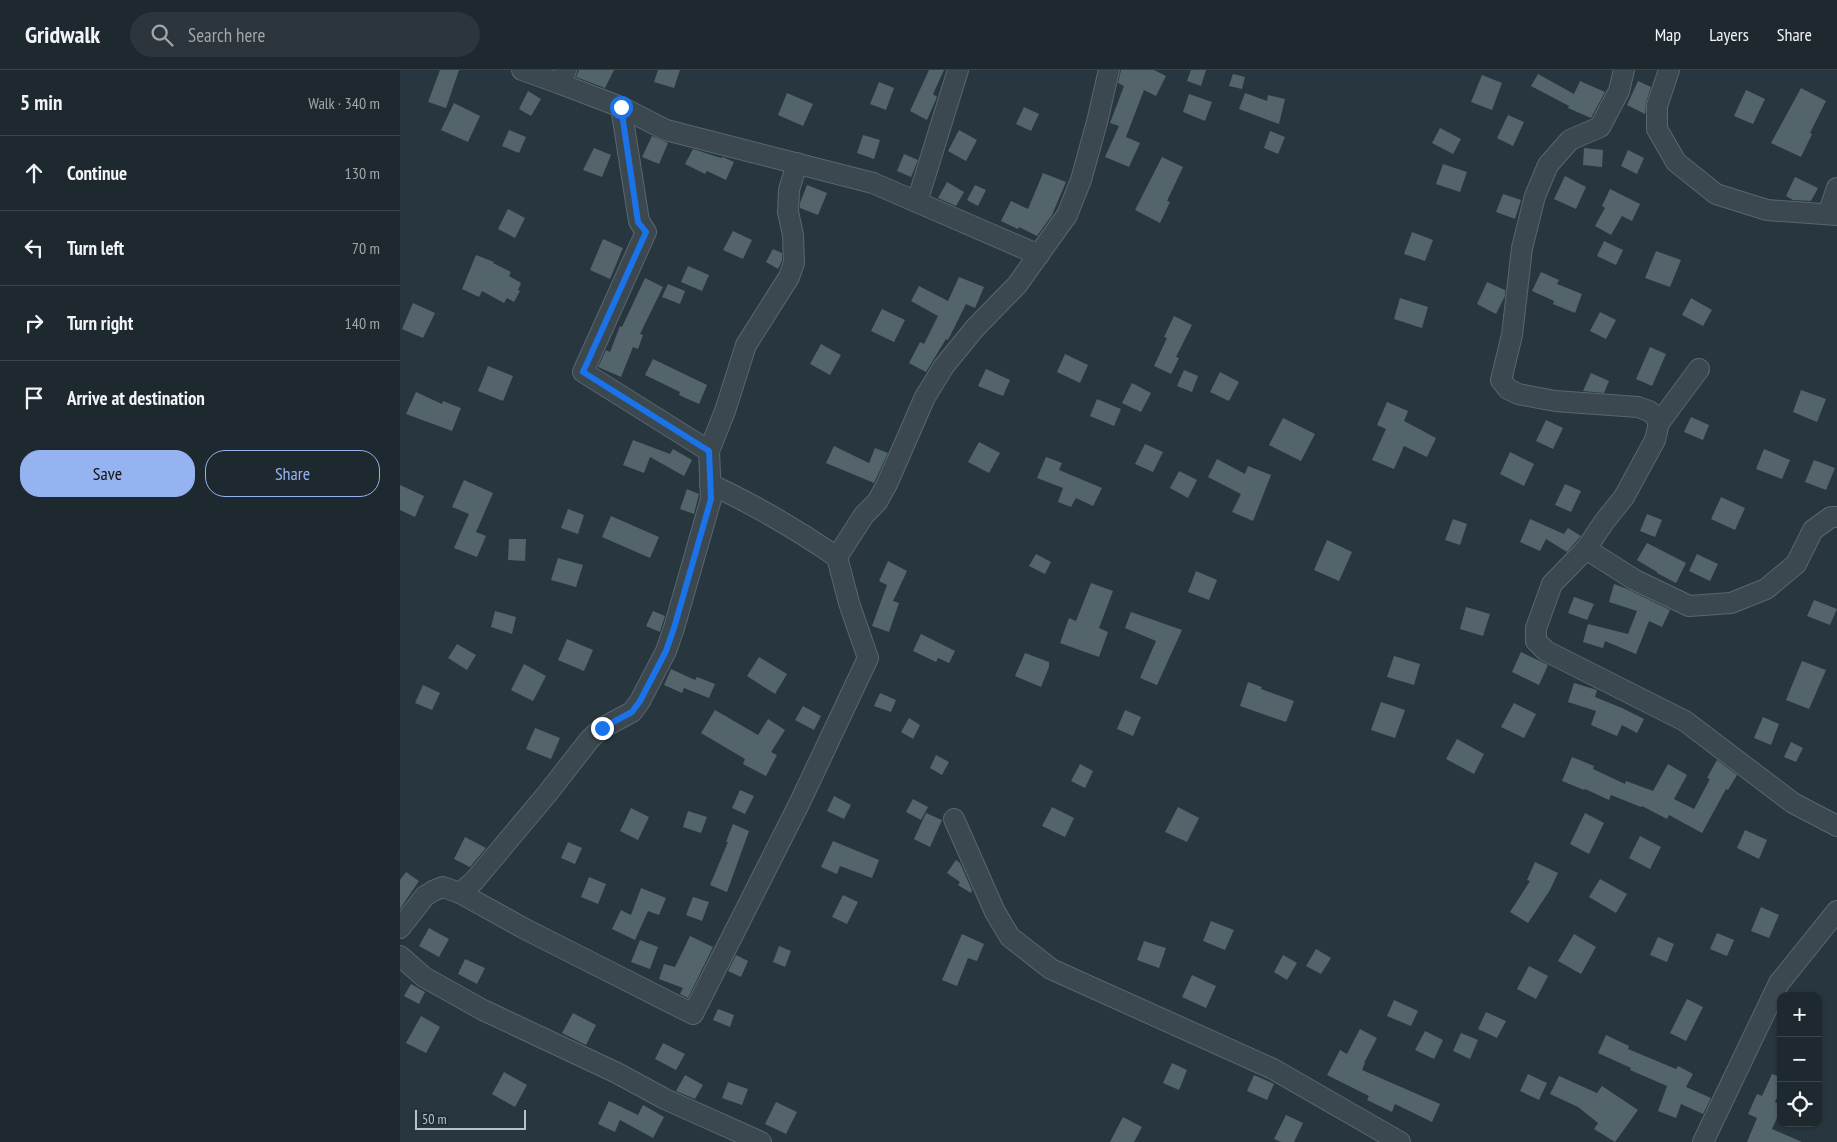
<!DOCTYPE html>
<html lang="en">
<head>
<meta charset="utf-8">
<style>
  :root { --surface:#1e292f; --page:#2b353b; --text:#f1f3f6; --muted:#a1a6aa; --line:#3c454b; --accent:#95b2f1 }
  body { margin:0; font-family:"PT Sans Narrow",sans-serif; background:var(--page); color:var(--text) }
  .controls { position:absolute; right:15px; bottom:15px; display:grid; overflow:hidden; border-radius:10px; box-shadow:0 1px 4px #0004 }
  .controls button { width:45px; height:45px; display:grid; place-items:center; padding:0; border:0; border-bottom:1px solid var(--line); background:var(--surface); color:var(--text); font:25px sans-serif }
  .scale { position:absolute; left:15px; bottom:12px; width:111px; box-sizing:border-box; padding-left:5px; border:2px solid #b8c3c9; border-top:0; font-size:14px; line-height:18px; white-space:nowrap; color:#b8c3c9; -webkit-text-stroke:4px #212d34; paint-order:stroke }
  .stop { position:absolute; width:15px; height:15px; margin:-11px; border:4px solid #1a73e8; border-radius:50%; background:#fff }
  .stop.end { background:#1a73e8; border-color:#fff; box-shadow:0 1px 5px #0008 }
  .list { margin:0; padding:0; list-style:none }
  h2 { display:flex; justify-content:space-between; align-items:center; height:65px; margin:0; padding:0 20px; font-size:21px }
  h2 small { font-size:16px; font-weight:400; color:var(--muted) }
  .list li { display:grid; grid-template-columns:32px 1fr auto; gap:15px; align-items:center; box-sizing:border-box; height:75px; padding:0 20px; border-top:1px solid var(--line) }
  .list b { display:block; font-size:19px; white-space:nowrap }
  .list em { font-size:16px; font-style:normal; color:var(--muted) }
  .actions { display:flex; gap:10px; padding:15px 20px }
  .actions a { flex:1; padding:11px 0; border:1px solid var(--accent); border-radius:20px; text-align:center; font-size:18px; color:var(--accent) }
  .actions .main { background:var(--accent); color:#111 }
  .icon { flex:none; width:28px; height:28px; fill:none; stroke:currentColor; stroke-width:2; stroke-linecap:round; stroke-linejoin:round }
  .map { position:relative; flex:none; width:1437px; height:1072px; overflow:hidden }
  header { display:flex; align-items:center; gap:30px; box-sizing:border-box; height:70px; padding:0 25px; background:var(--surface); border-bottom:1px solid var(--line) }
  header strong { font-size:24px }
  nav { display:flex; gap:28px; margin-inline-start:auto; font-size:18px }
  .search { width:350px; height:45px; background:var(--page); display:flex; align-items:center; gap:12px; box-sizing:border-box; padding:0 18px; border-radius:28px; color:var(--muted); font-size:19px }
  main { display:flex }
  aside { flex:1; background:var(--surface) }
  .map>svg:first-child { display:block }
  .building { fill:#53646b }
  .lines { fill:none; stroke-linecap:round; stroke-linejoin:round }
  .minor-casing { stroke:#5a666c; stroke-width:22 }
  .minor { stroke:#3c484f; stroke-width:20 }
  .route { stroke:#1a73e8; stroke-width:6 }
</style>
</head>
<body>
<header>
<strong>Gridwalk</strong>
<div class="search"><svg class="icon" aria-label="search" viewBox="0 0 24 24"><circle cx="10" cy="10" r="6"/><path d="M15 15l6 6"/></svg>Search here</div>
<nav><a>Map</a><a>Layers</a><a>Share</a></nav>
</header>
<main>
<aside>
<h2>5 min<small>Walk · 340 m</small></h2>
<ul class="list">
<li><svg class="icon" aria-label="ahead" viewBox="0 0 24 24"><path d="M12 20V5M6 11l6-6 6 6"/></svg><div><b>Continue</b></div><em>130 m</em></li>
<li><svg class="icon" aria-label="left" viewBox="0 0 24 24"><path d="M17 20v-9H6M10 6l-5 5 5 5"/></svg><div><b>Turn left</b></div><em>70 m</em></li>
<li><svg class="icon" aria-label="right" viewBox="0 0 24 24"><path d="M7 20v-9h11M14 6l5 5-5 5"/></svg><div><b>Turn right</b></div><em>140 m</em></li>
<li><svg class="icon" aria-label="arrive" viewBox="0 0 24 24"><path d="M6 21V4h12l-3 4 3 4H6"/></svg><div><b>Arrive at destination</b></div></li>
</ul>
<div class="actions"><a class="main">Save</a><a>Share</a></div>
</aside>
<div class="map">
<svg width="1437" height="1072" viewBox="0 0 1437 1072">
  <rect width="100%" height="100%" fill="#28373f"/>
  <g class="building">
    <polygon points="40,0 59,0 46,38 28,32"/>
    <polygon points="179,0 214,0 205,18 176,7"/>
    <polygon points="258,0 280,0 274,18 254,12"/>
    <polygon points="529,0 544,0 533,24 537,27 527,50 510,41"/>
    <polygon points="721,0 754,0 766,6 756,26 744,20 726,67 740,73 729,97 705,87 719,56 710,53 724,16 718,13"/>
    <polygon points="791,0 806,0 801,16 787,11"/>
    <polygon points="833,4 845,7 842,19 829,16"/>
    <polygon points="1138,4 1174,24 1180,11 1205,22 1191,48 1168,38 1169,36 1131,16"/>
    <polygon points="1082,5 1102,13 1092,40 1071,32"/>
    <polygon points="1238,11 1251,17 1246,33 1245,44 1227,35"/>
    <polygon points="479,12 494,18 486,40 470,34"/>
    <polygon points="1401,18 1426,31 1410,63 1412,64 1401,87 1371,73"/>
    <polygon points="1346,20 1365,29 1353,54 1334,46"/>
    <polygon points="128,21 141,29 131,46 119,39"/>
    <polygon points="387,23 413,34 403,56 378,45"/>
    <polygon points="845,23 867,31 868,25 885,29 879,54 839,39"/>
    <polygon points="789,24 812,32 805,51 783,42"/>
    <polygon points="54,33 80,46 68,72 41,60"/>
    <polygon points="624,37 639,44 631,61 616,54"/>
    <polygon points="1108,45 1124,52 1113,76 1097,68"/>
    <polygon points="1040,58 1061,69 1053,84 1032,73"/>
    <polygon points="109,60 126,67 119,83 102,76"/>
    <polygon points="559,60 577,70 566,91 548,81"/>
    <polygon points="870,61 885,67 878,84 864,78"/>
    <polygon points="463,65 480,70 474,89 457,83"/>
    <polygon points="252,66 268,73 259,94 242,87"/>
    <polygon points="194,78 211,85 202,107 183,100"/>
    <polygon points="1184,78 1203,80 1202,97 1183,95"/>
    <polygon points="293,79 321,88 323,87 334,92 326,110 307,101 305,104 285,94"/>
    <polygon points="1228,80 1244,88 1237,104 1221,96"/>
    <polygon points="504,84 518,90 511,107 497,101"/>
    <polygon points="762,87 783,97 767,131 770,132 760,153 735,140"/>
    <polygon points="1043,94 1067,102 1060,122 1036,114"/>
    <polygon points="643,103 666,112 652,145 637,166 619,157 618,159 601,151 611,131 628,139"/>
    <polygon points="1165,106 1186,117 1176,139 1154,129"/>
    <polygon points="1395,107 1418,118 1411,131 1393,130 1386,126"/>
    <polygon points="547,112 564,122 556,136 538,128"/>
    <polygon points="407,115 427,123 418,145 400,138 400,133"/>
    <polygon points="575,115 586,120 578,136 567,130"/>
    <polygon points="1210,119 1240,134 1232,151 1222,146 1211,165 1195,156 1205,138 1202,136"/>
    <polygon points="1103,124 1121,130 1115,149 1096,142"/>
    <polygon points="108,139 125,148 115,168 98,159"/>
    <polygon points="333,161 352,170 343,189 323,180"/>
    <polygon points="1012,162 1033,170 1025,191 1004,184"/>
    <polygon points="203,169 223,178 210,209 190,200"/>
    <polygon points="1204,171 1223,180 1216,195 1197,186"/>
    <polygon points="373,179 382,183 382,191 378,199 366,192"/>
    <polygon points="1256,181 1281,190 1270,217 1245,208"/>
    <polygon points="76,185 94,192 93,193 111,202 109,206 121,213 118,220 120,221 114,232 107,228 104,233 82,221 79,227 62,219"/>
    <polygon points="288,196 309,205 302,221 281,212"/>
    <polygon points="1141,202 1159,210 1157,214 1182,224 1175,243 1153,234 1154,231 1132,221"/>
    <polygon points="559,207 584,217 575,238 566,234 548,270 546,269 526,302 509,293 520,272 524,274 538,246 511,231 519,216 548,231"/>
    <polygon points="245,208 263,217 240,264 243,265 238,279 233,277 221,307 198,297 206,280 210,282 220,256 222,257"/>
    <polygon points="1087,212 1105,220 1105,226 1096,244 1077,234"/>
    <polygon points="268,214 285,221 280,234 262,227"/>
    <polygon points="1000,228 1028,237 1022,258 994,249"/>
    <polygon points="1291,228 1312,240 1303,256 1282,245"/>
    <polygon points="13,233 35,243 23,268 2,259"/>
    <polygon points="482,239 505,250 494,272 471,261"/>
    <polygon points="1200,242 1216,250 1206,269 1190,261"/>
    <polygon points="774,246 792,255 776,287 779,288 771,304 754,296 767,268 764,267"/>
    <polygon points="421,274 441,285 430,305 410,294"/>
    <polygon points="1250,277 1266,284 1252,316 1236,309"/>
    <polygon points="665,284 688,295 680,313 657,302"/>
    <polygon points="253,289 307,315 299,334 279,325 280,322 245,305"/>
    <polygon points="88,296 113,306 103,331 78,321"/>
    <polygon points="586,299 610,310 603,326 578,316"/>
    <polygon points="784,300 798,306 792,322 777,316"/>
    <polygon points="820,302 839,312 829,331 810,322"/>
    <polygon points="1191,303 1209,311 1204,323 1183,321"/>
    <polygon points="732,313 751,323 741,342 722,333"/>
    <polygon points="1401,320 1426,329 1417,352 1393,342"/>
    <polygon points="16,322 42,334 43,331 61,338 52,361 6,344"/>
    <polygon points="697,329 721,339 714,356 690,346"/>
    <polygon points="987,332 1008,341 1004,351 1036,368 1027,387 1004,376 994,399 972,390 986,359 977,355"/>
    <polygon points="1291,347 1309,355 1303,370 1284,362"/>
    <polygon points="883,348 915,364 901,391 869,375"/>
    <polygon points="1146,350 1163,358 1153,379 1136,371"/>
    <polygon points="233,370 270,384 273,379 292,390 284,406 250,387 244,403 223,395"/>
    <polygon points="579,372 600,383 589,403 568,392"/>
    <polygon points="745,374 763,382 753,402 735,394"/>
    <polygon points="434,376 469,393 475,378 488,383 474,413 426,393"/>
    <polygon points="1364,379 1390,390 1382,409 1356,399"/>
    <polygon points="1110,382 1134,394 1124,416 1100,404"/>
    <polygon points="646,387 662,393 659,400 702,418 693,436 676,428 671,437 658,432 663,418 637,408"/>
    <polygon points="817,389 845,404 848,396 871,405 853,451 832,442 841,424 808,407"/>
    <polygon points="1414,390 1435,398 1426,420 1405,412"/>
    <polygon points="779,401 797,410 788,428 770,418"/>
    <polygon points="64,410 93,423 76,462 86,466 77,487 54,478 69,444 52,437"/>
    <polygon points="1165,414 1181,421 1171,442 1155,435"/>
    <polygon points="0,415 24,426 15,447 0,440"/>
    <polygon points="287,419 299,424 294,444 280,439"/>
    <polygon points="1321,427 1345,438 1335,460 1311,449"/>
    <polygon points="168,439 184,445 178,464 161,458"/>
    <polygon points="1247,444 1262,450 1255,467 1240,461"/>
    <polygon points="211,446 259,467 250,488 202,467"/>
    <polygon points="1053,449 1067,454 1060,475 1045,470"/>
    <polygon points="1130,449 1164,464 1168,458 1181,466 1167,482 1146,469 1140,481 1120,472"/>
    <polygon points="109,469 126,469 125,491 108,490"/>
    <polygon points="927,470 952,482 939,511 914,500"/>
    <polygon points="1247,473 1286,493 1276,513 1257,503 1257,502 1237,490"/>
    <polygon points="636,484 651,492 645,504 629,496"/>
    <polygon points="1297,484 1318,494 1310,511 1289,501"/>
    <polygon points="158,488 183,495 176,517 151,510"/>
    <polygon points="488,491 507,501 493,531 499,533 489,562 472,556 487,515 479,511"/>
    <polygon points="796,501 817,510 809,530 788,522"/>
    <polygon points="691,513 713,521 699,558 708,562 699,587 660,573 669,548 676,551"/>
    <polygon points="1214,514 1225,518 1270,540 1262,557 1249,551 1236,584 1205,571 1203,578 1183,572 1188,554 1228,564 1237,541 1209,532"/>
    <polygon points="1174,527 1194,534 1187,550 1168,543"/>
    <polygon points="1414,530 1437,539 1430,555 1407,546"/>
    <polygon points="1066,537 1090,544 1083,566 1060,559"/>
    <polygon points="95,541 116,547 112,564 91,557"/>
    <polygon points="253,541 265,546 260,562 246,556"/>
    <polygon points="731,542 782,560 757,615 740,608 756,571 725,558"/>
    <polygon points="521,564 555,581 549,593 538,588 536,592 513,581"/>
    <polygon points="167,569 193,580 184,601 158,590"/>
    <polygon points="57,574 76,585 67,600 48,588"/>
    <polygon points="1121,582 1148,595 1139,615 1112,602"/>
    <polygon points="625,583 649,592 649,597 641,617 615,606"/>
    <polygon points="994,586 1020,594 1014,615 987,607"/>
    <polygon points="359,587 387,604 375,624 347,606"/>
    <polygon points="1402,591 1426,600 1409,639 1386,630"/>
    <polygon points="124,594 146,606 133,631 111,620"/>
    <polygon points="271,599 295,610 297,607 315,614 309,628 284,618 282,623 264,615"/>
    <polygon points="848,612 862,617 861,619 894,631 886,652 840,636"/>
    <polygon points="1174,613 1197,620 1195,627 1222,638 1244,649 1237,663 1222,655 1217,666 1191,655 1196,641 1168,632"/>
    <polygon points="23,615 40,623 32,640 15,633"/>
    <polygon points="480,623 496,630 491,642 474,636"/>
    <polygon points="981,632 1005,640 995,668 971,660"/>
    <polygon points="1114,633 1136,644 1124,668 1101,657"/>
    <polygon points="403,636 421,646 414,660 395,650"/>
    <polygon points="315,640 358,665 368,649 385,660 371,682 377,685 366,706 343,694 345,689 301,663"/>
    <polygon points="725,640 741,647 733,666 717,659"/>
    <polygon points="1363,647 1379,654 1371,675 1354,668"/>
    <polygon points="509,648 520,655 513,669 501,662"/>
    <polygon points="135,658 160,668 151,689 126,679"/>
    <polygon points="1057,669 1084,684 1074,704 1046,689"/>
    <polygon points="1391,672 1403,678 1396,692 1384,687"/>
    <polygon points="536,685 549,692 542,705 530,698"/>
    <polygon points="1172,687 1194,696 1193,699 1225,714 1226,711 1253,721 1268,694 1287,705 1274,729 1294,739 1310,709 1307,708 1317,690 1337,705 1328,720 1326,719 1302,763 1269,745 1267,749 1242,736 1241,737 1211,725 1209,730 1185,719 1184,720 1162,711"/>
    <polygon points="680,694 693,701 685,718 671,711"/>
    <polygon points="340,720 354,726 345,744 332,738"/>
    <polygon points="434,726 451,735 444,749 427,741"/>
    <polygon points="513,729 528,737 521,750 506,742"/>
    <polygon points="652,737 674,748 665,767 642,756"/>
    <polygon points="778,737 799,748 787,772 765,762"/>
    <polygon points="231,738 249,747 238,770 220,761"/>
    <polygon points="288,741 307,747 301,763 283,757"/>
    <polygon points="526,743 542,750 530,777 514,769"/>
    <polygon points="1185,743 1204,753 1189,784 1170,774"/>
    <polygon points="333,754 349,761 327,822 310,815 328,772 326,772"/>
    <polygon points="1345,760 1367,770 1359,789 1337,778"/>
    <polygon points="1240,766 1261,777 1250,799 1229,788"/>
    <polygon points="65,767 86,778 70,797 54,789"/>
    <polygon points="433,771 479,790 472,808 440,796 437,804 421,797"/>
    <polygon points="168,772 182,778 175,794 161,788"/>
    <polygon points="556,790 560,793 572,820 571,823 558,815 560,812 547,803"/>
    <polygon points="1135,792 1158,803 1150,820 1128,853 1110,842 1130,811 1127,810"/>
    <polygon points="6,802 19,811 0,839 0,810"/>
    <polygon points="189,807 206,814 198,834 181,827"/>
    <polygon points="1200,809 1227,824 1216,843 1189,827"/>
    <polygon points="241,818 266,828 259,845 248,841 235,870 212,859 221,840 231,845"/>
    <polygon points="443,825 458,832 447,854 432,847"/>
    <polygon points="293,827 309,832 302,851 286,845"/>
    <polygon points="1361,837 1379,845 1369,868 1351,861"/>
    <polygon points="811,851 834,860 825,880 803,871"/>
    <polygon points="29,858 49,869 39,887 19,876"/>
    <polygon points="1317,863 1334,870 1327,886 1310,879"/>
    <polygon points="562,864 584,874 577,891 568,888 557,916 542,910"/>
    <polygon points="1174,864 1196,877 1181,904 1158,891"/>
    <polygon points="290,866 313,877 288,928 280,924 283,918 259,909 264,894 275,897"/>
    <polygon points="1258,867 1274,874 1267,892 1250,885"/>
    <polygon points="240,870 258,877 250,899 231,892"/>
    <polygon points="744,871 766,878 759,898 737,890"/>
    <polygon points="379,876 391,881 385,897 373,892"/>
    <polygon points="916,879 931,888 921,904 906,896"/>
    <polygon points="336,885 348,891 341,907 328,901"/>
    <polygon points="883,885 897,893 887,910 874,902"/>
    <polygon points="65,889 85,898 77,914 58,904"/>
    <polygon points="1129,896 1148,906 1136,929 1117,919"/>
    <polygon points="792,905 816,916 806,938 782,927"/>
    <polygon points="11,914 25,922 19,934 4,926"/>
    <polygon points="1287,929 1303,937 1286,971 1270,963"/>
    <polygon points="994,930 1018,941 1011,956 987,946"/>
    <polygon points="318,939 334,945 330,957 313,950"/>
    <polygon points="1086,942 1106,951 1097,968 1078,959"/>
    <polygon points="173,943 196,955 186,975 162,963"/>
    <polygon points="21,946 40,957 26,983 6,973"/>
    <polygon points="960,959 977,968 964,993 965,993 962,1000 1040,1034 1032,1052 995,1034 992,1042 967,1030 969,1026 927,1005 940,980 947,984"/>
    <polygon points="1025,961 1043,970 1034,989 1015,980"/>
    <polygon points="1061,963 1078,970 1070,989 1053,981"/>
    <polygon points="1206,965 1229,976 1228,979 1276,999 1278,996 1293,1004 1286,1017 1311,1028 1303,1044 1281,1034 1276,1048 1258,1041 1267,1016 1230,1000 1231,998 1198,983"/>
    <polygon points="263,973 285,984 276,1000 255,989"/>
    <polygon points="772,993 787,1000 779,1020 763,1013"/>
    <polygon points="104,1002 127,1015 115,1037 92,1024"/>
    <polygon points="1128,1004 1147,1013 1139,1030 1120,1021"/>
    <polygon points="1372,1004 1381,1007 1381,1019 1375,1032 1381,1035 1381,1039 1372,1059 1402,1072 1347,1072 1357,1048 1348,1044 1357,1024 1362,1026"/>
    <polygon points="285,1005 303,1015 295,1029 276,1021"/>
    <polygon points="854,1005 874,1014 867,1030 847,1021"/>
    <polygon points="1159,1006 1197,1023 1202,1016 1238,1040 1215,1072 1194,1059 1198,1053 1178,1037 1150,1024"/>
    <polygon points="328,1012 348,1019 342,1035 322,1028"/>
    <polygon points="209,1031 238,1045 243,1035 264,1047 253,1068 220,1050 215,1062 198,1054"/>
    <polygon points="376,1032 397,1042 386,1064 365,1054"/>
    <polygon points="886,1045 903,1053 894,1072 881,1072 874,1069"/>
    <polygon points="723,1047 742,1057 734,1072 710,1072"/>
  </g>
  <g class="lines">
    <g class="minor-casing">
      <g id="minor">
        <polyline points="122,0 161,14"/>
        <polyline points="1224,0 1219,21 1200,57 1170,70 1148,95 1135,126 1122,178 1112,265 1101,310 1108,319 1118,324 1155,331 1238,337 1249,341 1254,345 1259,353 1255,370 1224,427 1204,452 1186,479 1235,510 1289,536 1331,533 1366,519 1396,494 1413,460 1431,447 1437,447"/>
        <polyline points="1269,0 1257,36 1257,59 1276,92 1316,124 1367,140 1437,145"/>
        <polyline points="221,37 266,60 473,113 639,185"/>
        <polyline points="517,132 558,0"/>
        <polyline points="1428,144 1437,118"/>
        <polyline points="1259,353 1299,299"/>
        <polyline points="309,381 325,341 346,275 389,207 394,193 393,165 388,142 389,120 397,93"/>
        <path d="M310 414C355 435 396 459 437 487"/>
        <polyline points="1186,479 1152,514 1136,558 1136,571 1146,581 1285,651 1393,733 1437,756"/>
        <polyline points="554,749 595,842 610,867 651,899 873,999 1000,1072"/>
        <polyline points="60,823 74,811 147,724 190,669 202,658 232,642 240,631 266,581 274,558 311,429 309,381 183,302 246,162 239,151 221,37 161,14 166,0"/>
        <polyline points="0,858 25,826 33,821 43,817 60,823 125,859 293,944 400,732 468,588 449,533 437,487 464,445 477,432 487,414 525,327 544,296 575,258 617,215 667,145 681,110 697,52 709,0"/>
        <polyline points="0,886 24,907 83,940 217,1003 265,1029 361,1072"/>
        <polyline points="1303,1072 1379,913 1437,841"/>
      </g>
    </g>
    <use href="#minor" class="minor"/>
  </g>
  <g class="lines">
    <polyline class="route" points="202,658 232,642 240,631 266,581 274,558 311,429 309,381 183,302 246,162 238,152 221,37"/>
  </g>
</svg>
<div class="controls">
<button>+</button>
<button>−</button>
<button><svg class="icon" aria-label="locate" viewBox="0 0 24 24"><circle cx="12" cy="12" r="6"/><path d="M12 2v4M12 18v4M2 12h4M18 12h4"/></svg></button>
</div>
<div class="scale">50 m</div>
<div class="stop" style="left:221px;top:37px"></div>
<div class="stop end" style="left:202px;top:658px"></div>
</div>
</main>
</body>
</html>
